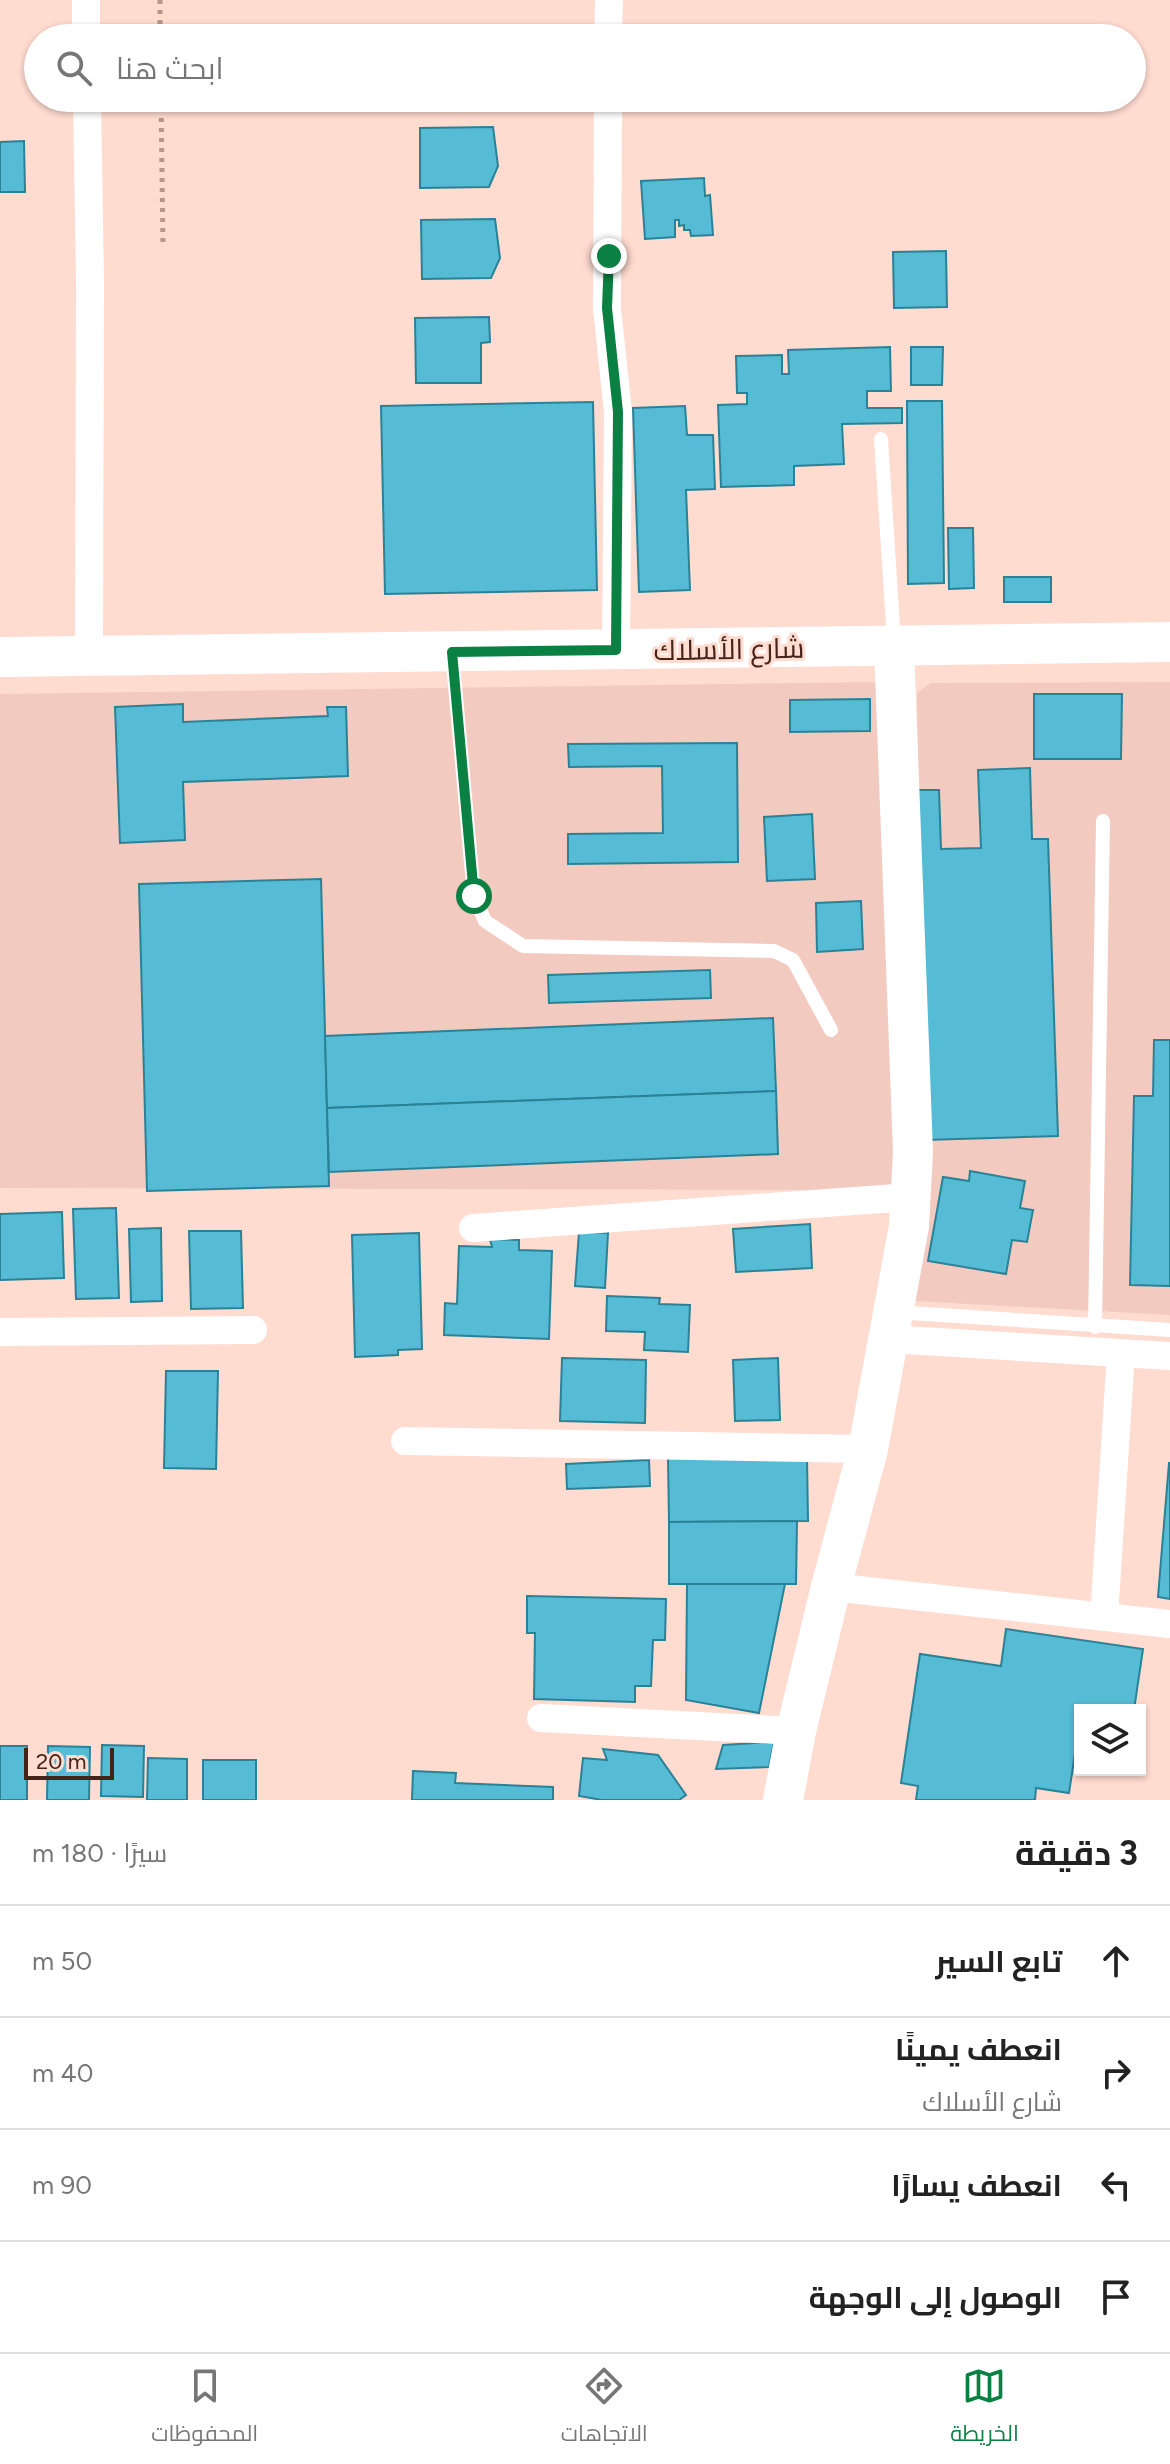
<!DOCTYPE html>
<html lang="ar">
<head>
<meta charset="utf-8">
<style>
  :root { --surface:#fff; --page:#f2f2f2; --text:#222; --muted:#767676; --line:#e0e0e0; --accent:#0b8043 }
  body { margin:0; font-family:Figtree,Cairo,sans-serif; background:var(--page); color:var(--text); direction:rtl }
  .controls { position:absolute; right:24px; bottom:24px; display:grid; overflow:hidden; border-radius:0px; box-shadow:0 2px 6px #0004 }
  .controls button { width:72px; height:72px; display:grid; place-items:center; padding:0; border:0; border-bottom:2px solid var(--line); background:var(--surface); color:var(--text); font:40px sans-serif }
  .scale { position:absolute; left:24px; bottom:20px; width:90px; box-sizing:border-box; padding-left:8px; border:4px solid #442319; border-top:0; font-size:22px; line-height:28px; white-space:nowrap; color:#442319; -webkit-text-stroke:6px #ffdbd0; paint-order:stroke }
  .stop { position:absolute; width:24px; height:24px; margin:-18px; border:6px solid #0b8043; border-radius:50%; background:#fff }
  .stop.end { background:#0b8043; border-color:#fff; box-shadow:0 2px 8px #0008 }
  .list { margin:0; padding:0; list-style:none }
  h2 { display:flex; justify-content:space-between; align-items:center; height:104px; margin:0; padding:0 32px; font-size:34px }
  h2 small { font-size:26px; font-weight:400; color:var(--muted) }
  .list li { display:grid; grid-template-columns:52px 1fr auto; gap:24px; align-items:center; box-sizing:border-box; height:112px; padding:0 32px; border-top:2px solid var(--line) }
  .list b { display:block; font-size:30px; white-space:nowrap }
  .list p { margin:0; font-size:26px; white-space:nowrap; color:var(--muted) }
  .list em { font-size:26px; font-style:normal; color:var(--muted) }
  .icon { flex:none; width:44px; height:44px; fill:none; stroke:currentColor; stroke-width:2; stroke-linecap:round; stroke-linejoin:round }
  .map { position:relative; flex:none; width:1170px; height:1800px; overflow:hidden; direction:ltr }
  .search { position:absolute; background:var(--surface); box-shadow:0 2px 6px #0004; left:24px; right:24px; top:24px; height:88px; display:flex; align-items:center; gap:20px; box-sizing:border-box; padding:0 28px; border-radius:44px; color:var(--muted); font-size:30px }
  .sheet { height:552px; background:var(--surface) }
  nav { display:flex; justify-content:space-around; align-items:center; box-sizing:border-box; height:112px; border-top:2px solid var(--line); background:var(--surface); font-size:22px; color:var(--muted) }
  nav a { display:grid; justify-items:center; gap:4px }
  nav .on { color:var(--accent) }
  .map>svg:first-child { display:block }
  .built { fill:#f2cabf }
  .building { fill:#56bcd6; stroke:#2a8297; stroke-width:2 }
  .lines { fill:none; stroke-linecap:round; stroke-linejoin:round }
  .path { stroke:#b9968b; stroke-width:5; stroke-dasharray:4 6; stroke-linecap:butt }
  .lane { stroke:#fff; stroke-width:14 }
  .street { stroke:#fff; stroke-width:28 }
  .secondary { stroke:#fff; stroke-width:40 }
  .route { stroke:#0b8043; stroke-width:10 }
  .labels { text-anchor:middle; stroke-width:6; stroke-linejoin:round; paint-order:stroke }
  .street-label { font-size:28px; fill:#442319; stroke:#ffdbd0 }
</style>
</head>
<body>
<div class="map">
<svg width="1170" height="1800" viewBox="0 0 1170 1800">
  <rect width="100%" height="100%" fill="#ffdbd0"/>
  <g class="built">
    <polygon points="880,682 897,1190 0,1188 0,694"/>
    <polygon points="1170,682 1170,1315 915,1301 922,1158 917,693 931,683"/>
  </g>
  <g class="building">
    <polygon points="420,98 491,98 488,103 420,103"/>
    <polygon points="493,127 498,166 489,187 420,188 420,128"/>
    <polygon points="24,141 25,192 0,192 0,142"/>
    <polygon points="704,178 705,196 710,195 713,235 691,236 690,230 684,230 684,225 679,226 679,220 675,220 675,237 645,239 641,181"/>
    <polygon points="495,219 500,258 491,278 422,279 421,220"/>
    <polygon points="946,251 947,307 894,308 893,252"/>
    <polygon points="489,317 490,342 481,343 481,383 416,383 415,318"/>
    <polygon points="890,347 891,391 867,391 867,408 902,408 902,423 842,424 844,464 794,466 794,485 721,487 718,405 747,404 747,393 737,393 736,356 782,355 782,374 789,374 788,350"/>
    <polygon points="911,347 943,347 942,385 911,385"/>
    <polygon points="907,401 942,401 944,583 908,584"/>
    <polygon points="593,402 597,590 385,594 381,406"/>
    <polygon points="685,406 687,435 713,435 715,489 686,490 690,590 639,592 633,408"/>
    <polygon points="948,528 973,528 974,588 949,589"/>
    <rect x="1004" y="577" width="47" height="25"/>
    <polygon points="1034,694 1122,694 1121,759 1034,759"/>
    <polygon points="870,699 870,731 790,732 790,700"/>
    <polygon points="183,704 183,722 328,716 327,707 346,707 348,776 183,782 185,840 120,843 115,707"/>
    <polygon points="737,743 738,862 568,864 568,834 663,833 662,766 569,767 568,744"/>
    <polygon points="1030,768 1032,839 1048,839 1058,1136 924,1140 913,790 939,790 941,849 981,848 978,770"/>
    <polygon points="812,814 815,879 767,881 764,817"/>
    <polygon points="321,879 329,1186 147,1191 139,884"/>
    <polygon points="861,901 863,949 817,952 816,903"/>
    <polygon points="710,970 711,998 549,1003 548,975"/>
    <polygon points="773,1018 776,1091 327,1108 325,1036"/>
    <polygon points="1154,1040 1170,1040 1170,1286 1130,1285 1134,1096 1153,1096"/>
    <polygon points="776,1091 778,1154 329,1172 327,1108"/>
    <polygon points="970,1171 1025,1181 1020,1208 1033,1210 1027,1242 1012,1240 1006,1274 928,1261 943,1177 969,1181"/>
    <polygon points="116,1208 119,1298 76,1299 73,1209"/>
    <polygon points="62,1212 64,1278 0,1280 0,1214"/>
    <polygon points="810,1224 812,1268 736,1272 733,1229"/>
    <polygon points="161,1228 162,1301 131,1302 129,1229"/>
    <polygon points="189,1231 241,1231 243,1308 191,1309"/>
    <polygon points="579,1232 608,1233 605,1288 575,1286"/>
    <polygon points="419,1233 422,1349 398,1350 398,1355 355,1357 352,1235"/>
    <polygon points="490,1239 519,1240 519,1250 552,1251 549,1339 444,1335 445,1303 457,1304 459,1246 492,1247"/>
    <polygon points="607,1296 660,1298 659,1304 690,1305 688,1352 644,1350 645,1332 606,1331"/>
    <polygon points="562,1358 646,1360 645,1423 560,1421"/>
    <polygon points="778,1358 780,1420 735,1421 733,1360"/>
    <polygon points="166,1371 218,1371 216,1469 164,1468"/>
    <polygon points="807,1457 808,1521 669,1522 668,1458"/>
    <polygon points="649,1460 650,1486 567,1489 566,1464"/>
    <polygon points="1169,1463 1170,1463 1170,1599 1158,1597"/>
    <polygon points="797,1521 796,1584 669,1584 669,1522"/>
    <polygon points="687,1584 785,1584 759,1713 686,1700"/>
    <polygon points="527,1596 666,1599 665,1640 653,1640 651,1686 635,1686 635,1702 534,1699 535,1633 527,1633"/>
    <polygon points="1006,1629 1143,1649 1134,1710 1080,1710 1080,1735 1078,1734 1069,1793 1036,1788 1035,1800 916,1800 918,1786 901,1783 920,1654 1001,1666"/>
    <polygon points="774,1742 769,1767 716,1769 723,1745"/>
    <polygon points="102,1745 144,1746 143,1797 101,1796"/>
    <rect x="0" y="1746" width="27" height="54"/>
    <polygon points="48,1746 90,1747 89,1800 47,1800"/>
    <polygon points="603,1749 658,1755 686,1795 679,1800 602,1800 579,1796 583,1758 607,1760"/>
    <polygon points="148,1758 187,1759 187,1800 147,1800"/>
    <rect x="203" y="1760" width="53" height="40"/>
    <polygon points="413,1771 456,1773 455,1783 553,1787 553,1800 412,1800"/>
  </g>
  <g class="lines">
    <g class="path">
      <polyline points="160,0 160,38"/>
      <polyline points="161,98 163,248"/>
    </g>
    <g class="lane">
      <polyline points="881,439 894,642"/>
      <polyline points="452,652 474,896 485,921 523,946 774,951 793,960 831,1030"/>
      <polyline points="894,1312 1170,1330"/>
      <polyline points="1095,1327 1103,821"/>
    </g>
    <g class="street">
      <polyline points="86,0 86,38"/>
      <polyline points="608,38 609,0"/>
      <polyline points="87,98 90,281 89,656"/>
      <polyline points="608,98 607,308 618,412 616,650"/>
      <polyline points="473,1228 911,1197"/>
      <polyline points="0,1332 253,1330"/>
      <polyline points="888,1339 1170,1356"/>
      <polyline points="405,1441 868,1449"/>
      <polyline points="831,1587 1170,1624"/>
      <polyline points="1104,1617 1121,1353"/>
      <polyline points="541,1718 796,1731"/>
    </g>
    <g class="secondary">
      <polyline points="0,657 1170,642"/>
      <polyline points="783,1800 796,1731 831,1587 868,1449 909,1226 913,1152 894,647"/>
    </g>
  </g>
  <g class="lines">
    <polyline class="route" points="474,896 452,652 616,650 618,412 607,308 609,256"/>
  </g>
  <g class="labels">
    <g class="street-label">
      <text transform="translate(729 649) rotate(-1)" y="10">شارع الأسلاك</text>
    </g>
  </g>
</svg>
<div class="controls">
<button><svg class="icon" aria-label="layers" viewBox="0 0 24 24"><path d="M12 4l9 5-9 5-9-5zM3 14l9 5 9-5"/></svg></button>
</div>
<div class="scale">20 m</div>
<div class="stop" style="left:474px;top:896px"></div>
<div class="stop end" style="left:609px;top:256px"></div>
<div class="search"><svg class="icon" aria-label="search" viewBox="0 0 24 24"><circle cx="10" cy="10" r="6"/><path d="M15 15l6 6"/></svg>ابحث هنا</div>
</div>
<section class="sheet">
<h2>3 دقيقة<small>سيرًا · 180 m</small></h2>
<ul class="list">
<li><svg class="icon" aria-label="ahead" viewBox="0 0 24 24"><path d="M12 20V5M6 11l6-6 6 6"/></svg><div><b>تابع السير</b></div><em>50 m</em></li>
<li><svg class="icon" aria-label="right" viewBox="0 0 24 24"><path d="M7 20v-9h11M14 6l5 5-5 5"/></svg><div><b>انعطف يمينًا</b><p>شارع الأسلاك</p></div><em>40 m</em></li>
<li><svg class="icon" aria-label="left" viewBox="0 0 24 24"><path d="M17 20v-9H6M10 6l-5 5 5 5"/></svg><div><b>انعطف يسارًا</b></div><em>90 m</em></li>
<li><svg class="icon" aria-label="arrive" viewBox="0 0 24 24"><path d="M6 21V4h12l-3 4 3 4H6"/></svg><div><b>الوصول إلى الوجهة</b></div></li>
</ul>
</section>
<nav>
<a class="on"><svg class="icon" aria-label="map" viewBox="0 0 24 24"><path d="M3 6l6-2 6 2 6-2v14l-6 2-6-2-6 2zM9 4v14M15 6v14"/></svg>الخريطة</a>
<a><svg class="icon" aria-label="directions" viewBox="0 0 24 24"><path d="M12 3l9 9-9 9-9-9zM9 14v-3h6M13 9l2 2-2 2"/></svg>الاتجاهات</a>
<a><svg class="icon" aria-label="saved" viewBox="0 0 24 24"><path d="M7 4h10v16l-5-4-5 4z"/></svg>المحفوظات</a>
</nav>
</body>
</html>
